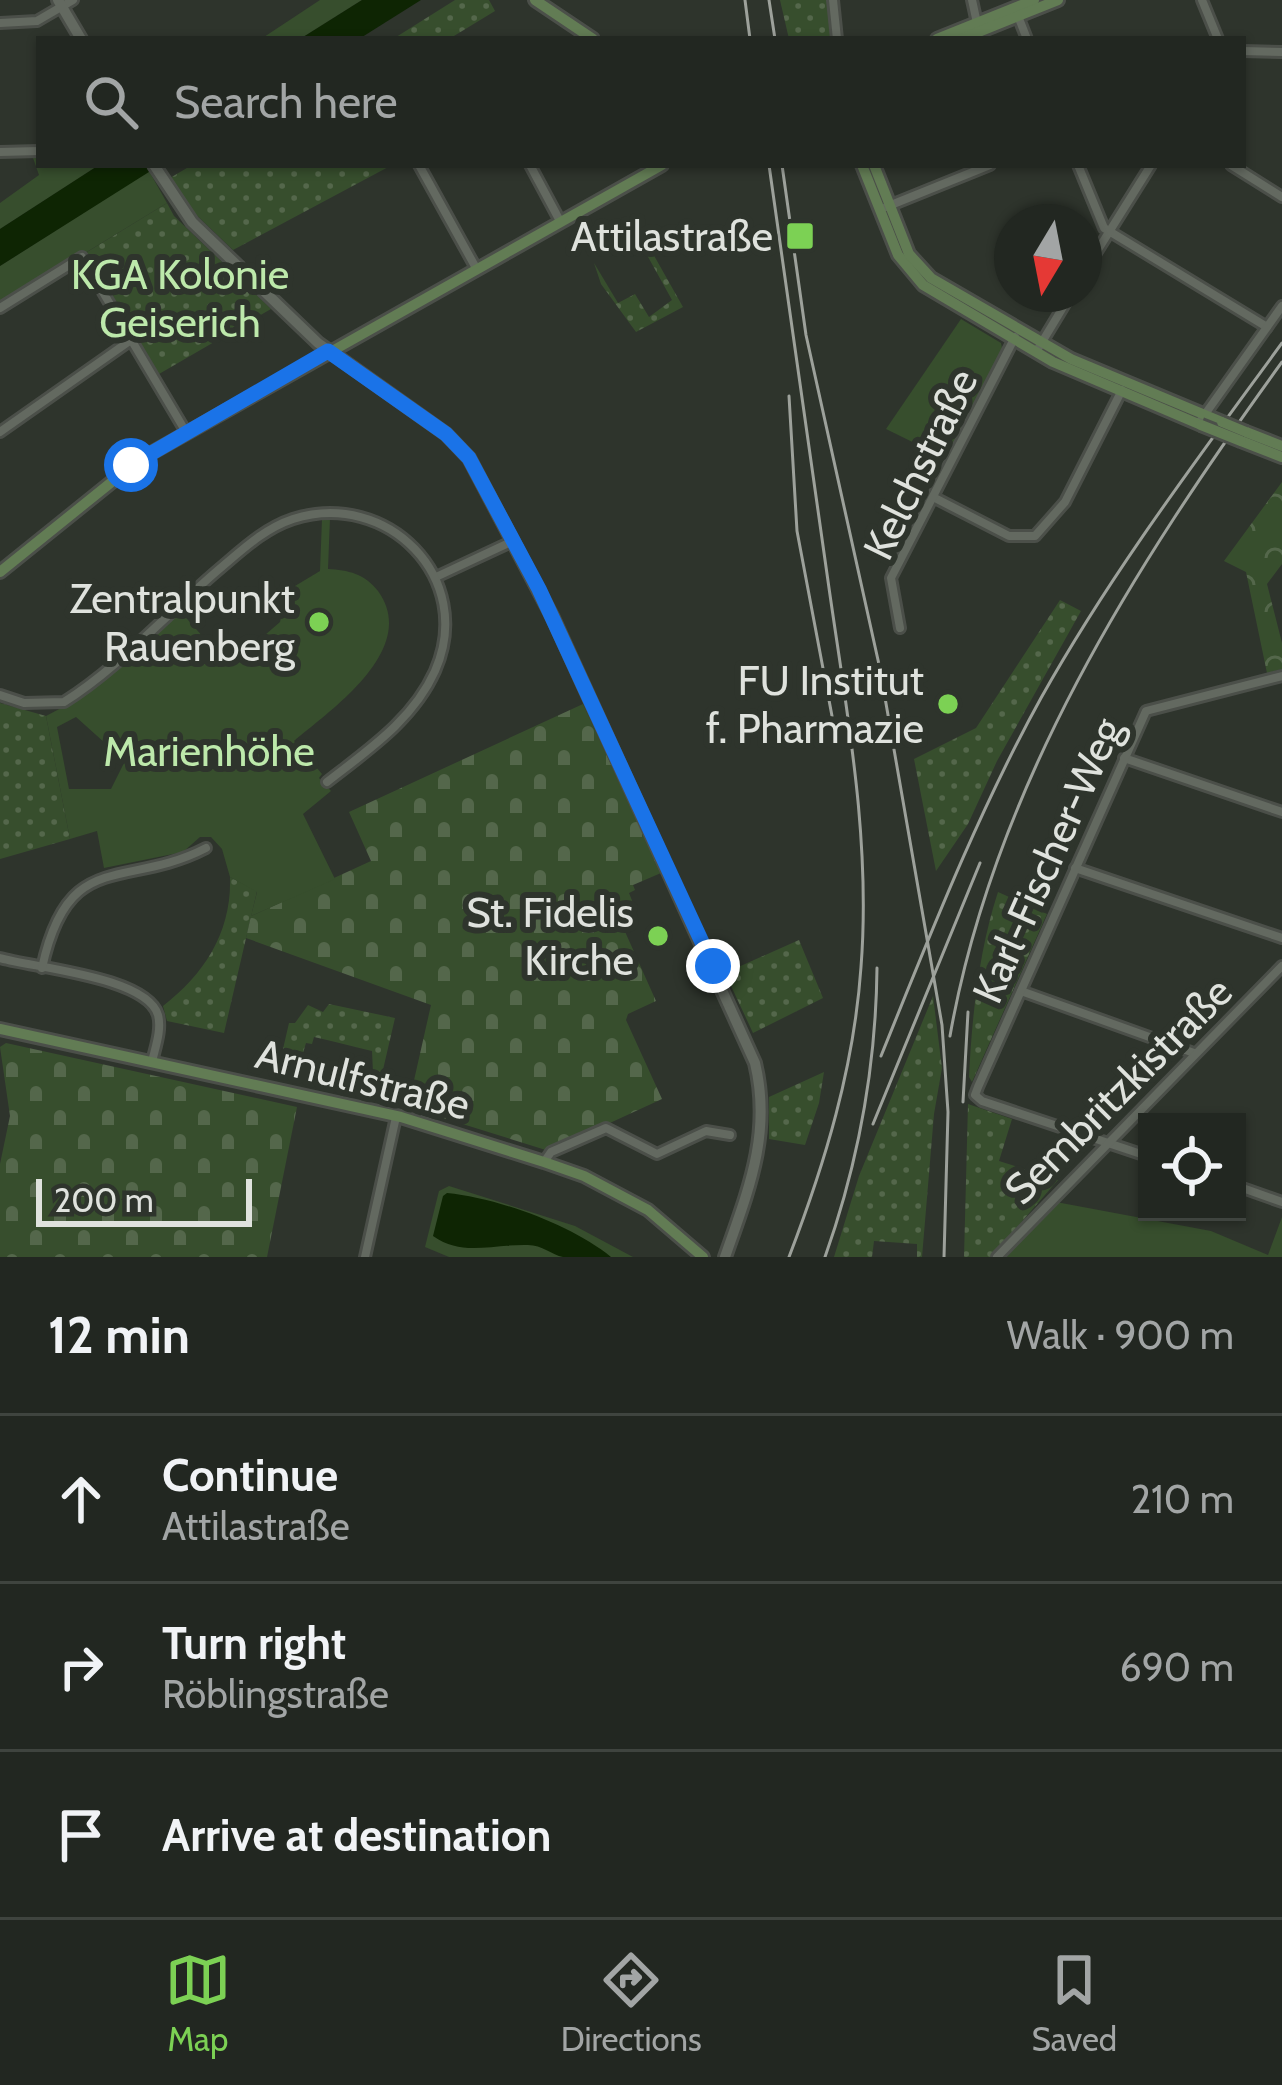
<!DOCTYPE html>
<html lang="en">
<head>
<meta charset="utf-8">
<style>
  :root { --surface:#222721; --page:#2e332e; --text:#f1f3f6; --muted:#a2a5a5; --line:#3f443f; --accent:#7cd154 }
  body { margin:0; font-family:Cabin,sans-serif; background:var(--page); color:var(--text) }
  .controls { position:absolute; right:36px; bottom:36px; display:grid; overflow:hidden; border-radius:0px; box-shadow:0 3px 9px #0004 }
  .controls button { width:108px; height:108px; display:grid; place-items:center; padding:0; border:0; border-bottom:3px solid var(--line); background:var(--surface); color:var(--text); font:60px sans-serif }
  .compass { position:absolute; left:994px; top:204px; width:108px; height:108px; border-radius:50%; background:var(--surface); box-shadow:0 3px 9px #0004; rotate:190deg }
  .scale { position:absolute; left:36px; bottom:30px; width:216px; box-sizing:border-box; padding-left:12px; border:6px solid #dfe2dd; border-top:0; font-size:33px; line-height:42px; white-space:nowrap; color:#dfe2dd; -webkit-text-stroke:9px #2e342c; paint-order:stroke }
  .stop { position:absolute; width:36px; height:36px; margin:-27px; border:9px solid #1a73e8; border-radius:50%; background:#fff }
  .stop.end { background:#1a73e8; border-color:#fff; box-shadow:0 3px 12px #0008 }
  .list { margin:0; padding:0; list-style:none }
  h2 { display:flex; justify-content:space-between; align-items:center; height:156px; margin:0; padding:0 48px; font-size:51px }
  h2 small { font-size:39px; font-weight:400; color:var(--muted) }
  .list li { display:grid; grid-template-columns:78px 1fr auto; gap:36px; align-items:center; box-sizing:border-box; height:168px; padding:0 48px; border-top:3px solid var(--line) }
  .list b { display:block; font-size:45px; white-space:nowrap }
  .list p { margin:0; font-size:39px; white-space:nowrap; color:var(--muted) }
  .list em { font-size:39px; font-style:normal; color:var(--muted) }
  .icon { flex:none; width:66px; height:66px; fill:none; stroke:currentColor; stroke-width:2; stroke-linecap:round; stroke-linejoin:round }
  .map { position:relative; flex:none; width:1282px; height:1257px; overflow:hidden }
  .search { position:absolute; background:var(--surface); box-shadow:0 3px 9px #0004; left:36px; right:36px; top:36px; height:132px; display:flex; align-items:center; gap:30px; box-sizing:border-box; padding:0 42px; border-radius:0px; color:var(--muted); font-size:45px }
  .sheet { height:660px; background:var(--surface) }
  nav { display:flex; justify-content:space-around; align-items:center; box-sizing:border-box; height:168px; border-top:3px solid var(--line); background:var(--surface); font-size:33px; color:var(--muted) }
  nav a { display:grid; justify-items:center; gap:6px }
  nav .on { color:var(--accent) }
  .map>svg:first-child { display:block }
  .grass { fill:url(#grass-dots) }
  .forest { fill:url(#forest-crowns) }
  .cemetery { fill:url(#cemetery-stones) }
  .park { fill:#374e2d; fill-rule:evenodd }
  .water { fill:#0e2503 }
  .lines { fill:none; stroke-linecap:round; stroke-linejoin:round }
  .minor-casing { stroke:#4b4f49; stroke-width:14 }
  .tertiary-casing { stroke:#4b4f49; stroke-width:16 }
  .secondary-casing { stroke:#4b4f49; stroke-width:16 }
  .minor { stroke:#636960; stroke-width:8 }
  .tertiary { stroke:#636960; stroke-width:10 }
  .secondary { stroke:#627c54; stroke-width:10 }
  .tram { stroke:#9da19b; stroke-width:3 }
  .rail { stroke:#9da19b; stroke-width:3 }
  .secondary-bridge-casing { stroke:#4b4f49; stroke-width:16; stroke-linecap:butt }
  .secondary-bridge { stroke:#627c54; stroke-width:10 }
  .route { stroke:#1a73e8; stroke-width:15 }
  .poi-dot { fill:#7cd154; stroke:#2e342c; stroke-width:4.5 }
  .labels { text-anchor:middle; stroke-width:12; stroke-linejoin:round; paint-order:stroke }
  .poi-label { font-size:42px; fill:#dfe2dd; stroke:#2e342c; text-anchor:end }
  .park-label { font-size:42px; fill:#bde9ab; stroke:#2e342c }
  .street-label { font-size:42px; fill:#dfe2dd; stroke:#2e342c }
</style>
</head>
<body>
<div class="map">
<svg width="1282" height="1257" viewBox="0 0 1282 1257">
  <defs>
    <pattern id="grass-dots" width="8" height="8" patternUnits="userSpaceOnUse" patternTransform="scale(3)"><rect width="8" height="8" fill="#374e2d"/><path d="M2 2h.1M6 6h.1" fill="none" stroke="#54674b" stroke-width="1.8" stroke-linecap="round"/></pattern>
    <pattern id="forest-crowns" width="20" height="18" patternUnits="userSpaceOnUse" patternTransform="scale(3)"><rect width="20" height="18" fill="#374e2d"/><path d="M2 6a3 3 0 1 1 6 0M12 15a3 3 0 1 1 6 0" fill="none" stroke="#54674b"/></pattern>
    <pattern id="cemetery-stones" width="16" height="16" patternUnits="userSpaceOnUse" patternTransform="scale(3)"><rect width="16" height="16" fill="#374e2d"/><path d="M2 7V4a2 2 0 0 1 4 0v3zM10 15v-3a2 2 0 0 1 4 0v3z" fill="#54674b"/></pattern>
  </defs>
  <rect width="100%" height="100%" fill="#2e342c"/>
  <g class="grass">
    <polygon points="455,0 489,0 495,11 449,39 393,39"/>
    <polygon points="780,0 828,0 832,39 789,39"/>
    <polygon points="192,165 392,165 233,250 188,207 170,178"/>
    <polygon points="167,203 174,216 271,309 159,374 87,252"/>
    <polygon points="652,252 683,307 636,332 601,284 594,263 618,303 635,294 649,317 672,300 647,255"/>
    <polygon points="1060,600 1081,611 997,761 968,824 936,871 914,759 976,728"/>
    <polygon points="0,703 46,716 70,839 0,859"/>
    <path d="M230 877 257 891 224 1033 167 1021 163 1006C205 974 232 931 230 877Z"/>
    <path d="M998 892 1047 914 972 1082 969 1077C972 1015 979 950 998 892Z"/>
    <polygon points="799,940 823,998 753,1033 725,973"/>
    <polygon points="933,996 942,1068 934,1114 922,1257 917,1257 917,1244 874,1241 872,1257 834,1257 859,1176"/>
    <path d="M329 1004 395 1018 382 1074 373 1072 372 1051C352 1046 335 1042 314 1037L312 1044 306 1043 303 1053 283 1049 289 1023H295L308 1005 323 1012Z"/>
    <polygon points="824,1072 819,1103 805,1145 769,1139 769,1097"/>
    <polygon points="968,1104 1012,1119 999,1161 1058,1180 991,1257 964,1257"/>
  </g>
  <polygon class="forest" points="1282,482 1282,564 1267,584 1282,643 1282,669 1267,673 1246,572 1224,561"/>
  <g class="cemetery">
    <polygon points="583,704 661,873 633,885 635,890 629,893 635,908 618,916 656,1001 628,1014 626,1020 662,1099 549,1151 408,1107 431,1005 246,938 251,916 371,861 349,812"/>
    <polygon points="6,1043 297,1107 267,1257 0,1257 0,1164 10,1116 0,1047"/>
  </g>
  <g class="park">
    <polygon points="320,0 362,0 300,39 261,39"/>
    <polygon points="39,157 39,165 99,165 0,229 0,203 39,175 33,158"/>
    <polygon points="149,171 167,203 0,305 0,266"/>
    <polygon points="961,319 1001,343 1003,353 949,460 886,429"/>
    <path d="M330 518 328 569C348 570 365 574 378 591 420 649 331 710 294 741L322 774 319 778 331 791 303 814 335 879 251 916 257 892 230 877 222 849 211 837H200L183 852 104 868 97 831 70 839 46 716 80 698 180 611 229 666 280 622 284 604 295 586 320 571 322 519ZM76 717 125 761 111 789H69L57 727Z"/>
    <polygon points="449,1186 575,1226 633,1257 449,1257 425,1247 439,1191"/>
    <polygon points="1056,1202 1211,1231 1268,1255 1282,1217 1282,1257 1001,1257"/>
  </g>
  <g class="water">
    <polygon points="362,0 421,0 359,39 300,39"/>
    <polygon points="99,165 160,165 0,266 0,229"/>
    <path d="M447 1193C498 1198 572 1225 611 1257 596 1257 578 1257 563 1257 552 1255 542 1245 528 1245 490 1244 463 1257 433 1236L443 1196Z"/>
  </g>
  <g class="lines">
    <g class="minor-casing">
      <g id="minor">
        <polyline points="833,0 837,39"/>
        <polyline points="972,0 977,23"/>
        <polyline points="1202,0 1218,39"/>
        <polyline points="1018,16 1027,39"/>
        <polyline points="0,23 37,21 73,0"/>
        <polyline points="1243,51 1282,52"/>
        <polyline points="0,152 39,151"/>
        <polyline points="419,165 476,268"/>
        <polyline points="530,165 560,221"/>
        <polyline points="1078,165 1104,228 1267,327"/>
        <polyline points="1231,165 1282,197"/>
        <polyline points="886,207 990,165"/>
        <polyline points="1084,272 1151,165"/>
        <polyline points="0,308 82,257 186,432"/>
        <polyline points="1036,352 1071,294"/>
        <polyline points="1198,424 1282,306"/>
        <polyline points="0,432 131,340"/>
        <polyline points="933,497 1009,536 1035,536 1065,502 1122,390"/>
        <polyline points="436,577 513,541"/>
        <polyline points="900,628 891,578 1015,337"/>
        <path d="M0 695 24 703 64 702C116 670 169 612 217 571 241 551 263 529 293 519 387 489 476 578 435 671 413 720 368 750 327 782"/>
        <polyline points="1124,758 1282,812"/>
        <polyline points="1075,868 1282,938"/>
        <path d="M0 958C36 968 147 977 158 1015 162 1030 155 1048 152 1062"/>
        <path d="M42 968C68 847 125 890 206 848"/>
        <polyline points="1021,991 1194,1053"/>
        <polyline points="1147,1156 982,1101 975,1095 978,1087 1146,711 1282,676"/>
        <polyline points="544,1162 551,1152 606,1128 657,1154 706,1131 730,1135"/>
        <polyline points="1237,1186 1282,1202"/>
        <polyline points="365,1257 396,1117"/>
        <polyline points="997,1257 1282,966"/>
      </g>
    </g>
    <g class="tertiary-casing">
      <g id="tertiary">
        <polyline points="58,0 81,39"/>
        <path d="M154 165 192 222 318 343 446 434 469 458 553 618 755 1063C772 1134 748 1191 725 1257"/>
      </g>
    </g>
    <g class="secondary-casing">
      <g id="secondary">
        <polyline points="535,0 593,39"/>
        <polyline points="937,39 1034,0"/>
        <polyline points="961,39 1058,0"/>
        <polyline points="862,165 898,255 923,285 1053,362 1201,425"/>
        <polyline points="874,165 909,254 931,278 1071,359 1222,422"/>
        <polyline points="1246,432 1282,446"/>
        <polyline points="1241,441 1282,457"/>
        <polyline points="0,572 139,460 662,165"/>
        <polyline points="0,1029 401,1117 544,1162 584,1176 648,1210 703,1257"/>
      </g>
    </g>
    <use href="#minor" class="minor"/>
    <use href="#tertiary" class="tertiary"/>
    <use href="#secondary" class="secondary"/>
    <g class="tram">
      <polyline points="769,0 775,39"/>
      <polyline points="782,165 806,335 880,669 942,1025 948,1112 944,1257"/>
      <path d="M950 1036C994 786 1135 565 1282 362"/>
      <polyline points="963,1102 968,1012"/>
    </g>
    <g class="rail">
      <polyline points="745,0 750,39"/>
      <path d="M769 165C789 306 809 447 829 588 847 714 871 840 861 967 854 1068 825 1163 789 1257"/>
      <polyline points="789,396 797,531 832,716"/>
      <path d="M881 1056C930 935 978 812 1041 698 1111 573 1198 458 1282 343"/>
      <polyline points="873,1124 980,863"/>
      <path d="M825 1257C858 1164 876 1067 877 968"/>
    </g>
    <g class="secondary-bridge-casing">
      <g id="secondary-bridge">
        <polyline points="1222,422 1246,432"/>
        <polyline points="1201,425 1241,441"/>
      </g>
    </g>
    <use href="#secondary-bridge" class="secondary-bridge"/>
  </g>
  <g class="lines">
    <polyline class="route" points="131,465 328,351 446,434 469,458 539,589 713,966"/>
  </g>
  <g class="poi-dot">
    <rect x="785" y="221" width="30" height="30" rx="6"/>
    <circle cx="319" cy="622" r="12"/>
    <circle cx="948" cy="704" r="12"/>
    <circle cx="658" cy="936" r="12"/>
  </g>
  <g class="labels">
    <g class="poi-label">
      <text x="773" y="251">Attilastraße</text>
      <text x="295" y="613">Zentralpunkt<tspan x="295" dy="48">Rauenberg</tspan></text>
      <text x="924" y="695">FU Institut<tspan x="924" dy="48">f. Pharmazie</tspan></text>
      <text x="634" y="927">St. Fidelis<tspan x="634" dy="48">Kirche</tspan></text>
    </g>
    <g class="park-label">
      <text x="180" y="289">KGA Kolonie<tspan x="180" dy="48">Geiserich</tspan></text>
      <text x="209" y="766">Marienhöhe</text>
    </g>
    <g class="street-label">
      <text transform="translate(920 464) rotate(-64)" y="15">Kelchstraße</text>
      <text transform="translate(1047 860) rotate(-66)" y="15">Karl-Fischer-Weg</text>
      <text transform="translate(363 1079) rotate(14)" y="15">Arnulfstraße</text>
      <text transform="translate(1118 1090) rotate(-45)" y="15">Sembritzkistraße</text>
    </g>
  </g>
</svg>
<div class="controls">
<button><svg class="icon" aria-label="locate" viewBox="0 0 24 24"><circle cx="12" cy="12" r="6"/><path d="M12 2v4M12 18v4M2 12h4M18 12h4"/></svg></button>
</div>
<svg class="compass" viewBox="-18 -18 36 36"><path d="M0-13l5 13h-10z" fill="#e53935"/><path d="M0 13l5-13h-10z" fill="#a2a5a5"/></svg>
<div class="scale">200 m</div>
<div class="stop" style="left:131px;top:465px"></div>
<div class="stop end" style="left:713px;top:966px"></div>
<div class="search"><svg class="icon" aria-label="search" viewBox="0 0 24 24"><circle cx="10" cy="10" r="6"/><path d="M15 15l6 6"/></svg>Search here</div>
</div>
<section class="sheet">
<h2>12 min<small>Walk · 900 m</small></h2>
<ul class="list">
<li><svg class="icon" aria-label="ahead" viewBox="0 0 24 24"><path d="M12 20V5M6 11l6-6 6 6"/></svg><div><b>Continue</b><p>Attilastraße</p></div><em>210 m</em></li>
<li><svg class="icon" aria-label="right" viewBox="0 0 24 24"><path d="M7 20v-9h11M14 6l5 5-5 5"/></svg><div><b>Turn right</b><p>Röblingstraße</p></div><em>690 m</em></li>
<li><svg class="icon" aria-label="arrive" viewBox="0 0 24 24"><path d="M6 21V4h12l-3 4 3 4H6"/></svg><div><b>Arrive at destination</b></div></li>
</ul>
</section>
<nav>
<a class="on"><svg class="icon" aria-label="map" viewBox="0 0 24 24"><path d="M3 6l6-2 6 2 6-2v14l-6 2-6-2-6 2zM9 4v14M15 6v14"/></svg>Map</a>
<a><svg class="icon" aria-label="directions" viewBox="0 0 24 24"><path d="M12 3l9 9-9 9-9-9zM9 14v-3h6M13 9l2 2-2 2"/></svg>Directions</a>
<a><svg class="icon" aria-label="saved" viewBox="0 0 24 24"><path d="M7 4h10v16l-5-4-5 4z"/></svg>Saved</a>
</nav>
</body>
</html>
